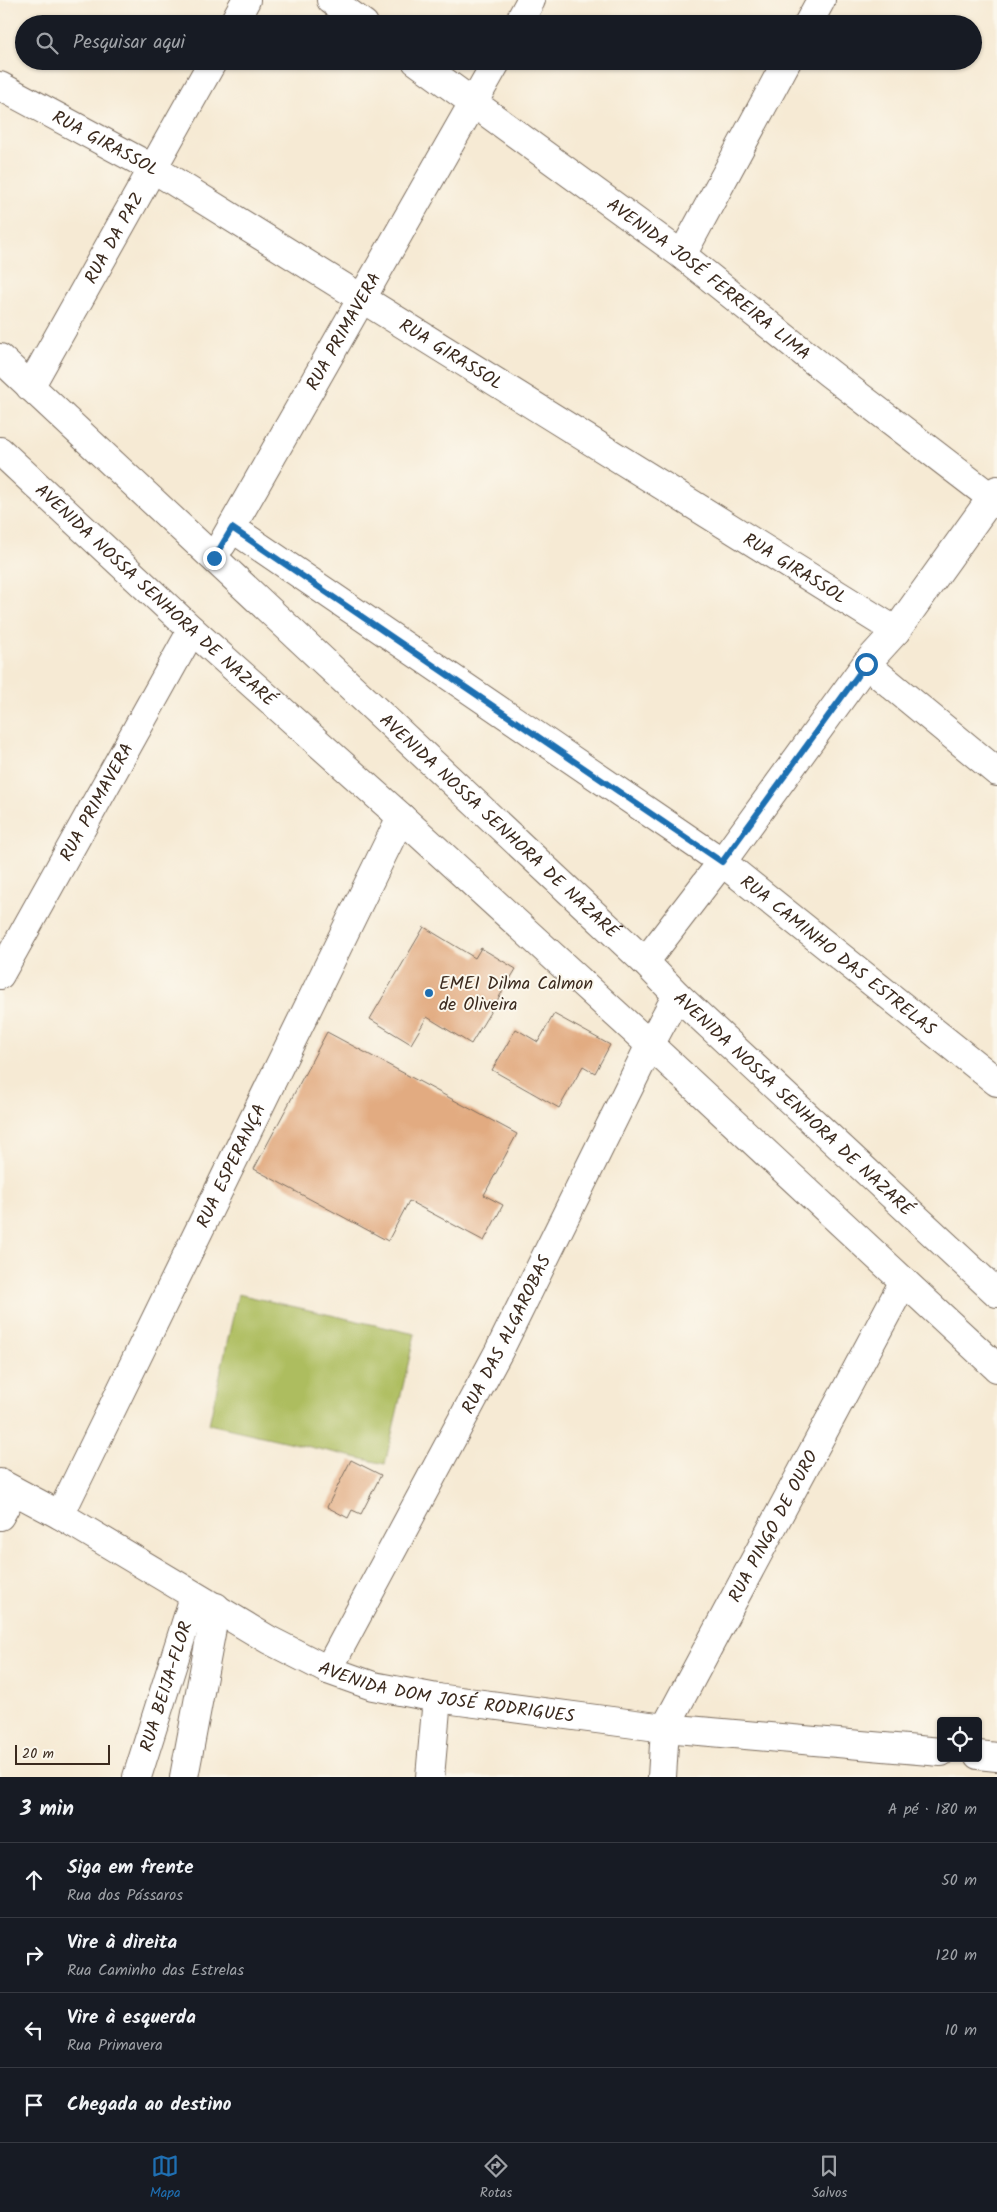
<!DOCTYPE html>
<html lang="pt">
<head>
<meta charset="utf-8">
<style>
  :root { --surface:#171b24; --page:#20242c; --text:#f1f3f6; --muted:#9ea1a6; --line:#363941; --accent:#1f6fb2 }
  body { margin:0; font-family:Kalam,sans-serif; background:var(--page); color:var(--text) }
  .controls { position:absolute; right:15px; bottom:15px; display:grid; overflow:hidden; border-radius:5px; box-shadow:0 1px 4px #0004 }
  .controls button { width:45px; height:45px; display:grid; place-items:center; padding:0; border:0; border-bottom:1px solid var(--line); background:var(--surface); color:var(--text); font:25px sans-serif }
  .scale { position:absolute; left:15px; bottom:12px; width:95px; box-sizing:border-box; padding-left:5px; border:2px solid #3b2a1e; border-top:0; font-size:14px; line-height:18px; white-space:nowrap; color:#3b2a1e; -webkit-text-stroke:4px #fbf7ec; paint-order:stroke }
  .stop { position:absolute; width:15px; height:15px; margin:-11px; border:4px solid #1f6fb2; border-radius:50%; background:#fff }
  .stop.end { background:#1f6fb2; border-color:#fff; box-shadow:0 1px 5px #0008 }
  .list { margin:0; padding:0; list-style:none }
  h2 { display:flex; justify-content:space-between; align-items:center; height:65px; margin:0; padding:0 20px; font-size:21px }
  h2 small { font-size:16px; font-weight:400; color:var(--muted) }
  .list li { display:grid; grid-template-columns:32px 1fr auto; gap:15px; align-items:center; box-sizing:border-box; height:75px; padding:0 20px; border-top:1px solid var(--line) }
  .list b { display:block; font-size:19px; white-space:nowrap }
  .list p { margin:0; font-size:16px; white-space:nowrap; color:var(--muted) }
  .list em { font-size:16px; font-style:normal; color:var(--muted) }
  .icon { flex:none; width:28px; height:28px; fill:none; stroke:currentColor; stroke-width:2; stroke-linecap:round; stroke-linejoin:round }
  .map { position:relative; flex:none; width:997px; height:1777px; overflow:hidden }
  .search { position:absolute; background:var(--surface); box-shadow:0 1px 4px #0004; left:15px; right:15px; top:15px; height:55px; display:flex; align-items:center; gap:12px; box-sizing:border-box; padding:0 18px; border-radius:28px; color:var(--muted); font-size:19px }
  .sheet { height:365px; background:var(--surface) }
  nav { display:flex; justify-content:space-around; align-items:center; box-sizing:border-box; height:70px; border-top:1px solid var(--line); background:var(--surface); font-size:14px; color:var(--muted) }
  nav a { display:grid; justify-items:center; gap:2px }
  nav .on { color:var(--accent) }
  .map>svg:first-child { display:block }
  .green { fill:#adbd5f; stroke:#74743e }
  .building { fill:#e2ab81 }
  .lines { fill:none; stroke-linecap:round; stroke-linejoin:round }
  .minor-casing { stroke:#7c6d5e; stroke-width:30 }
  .minor { stroke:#fff; stroke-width:28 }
  .route { stroke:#1f6fb2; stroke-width:6 }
  .poi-dot { fill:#1f6fb2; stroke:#fbf7ec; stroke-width:2 }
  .labels { text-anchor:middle; stroke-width:4; stroke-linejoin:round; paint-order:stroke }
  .street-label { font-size:18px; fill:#3b2a1e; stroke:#fbf7ec }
  .poi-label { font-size:18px; fill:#3b2a1e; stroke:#fbf7ec; text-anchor:start }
</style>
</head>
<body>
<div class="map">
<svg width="997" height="1777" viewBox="0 0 997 1777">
  <rect width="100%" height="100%" fill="#fbf7ec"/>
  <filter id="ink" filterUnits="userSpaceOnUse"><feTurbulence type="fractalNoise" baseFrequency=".02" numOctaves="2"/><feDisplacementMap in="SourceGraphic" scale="10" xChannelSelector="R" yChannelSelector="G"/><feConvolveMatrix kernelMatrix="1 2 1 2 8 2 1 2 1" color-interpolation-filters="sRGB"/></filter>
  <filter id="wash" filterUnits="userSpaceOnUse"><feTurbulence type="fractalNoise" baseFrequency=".0096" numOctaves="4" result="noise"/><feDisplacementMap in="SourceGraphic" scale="20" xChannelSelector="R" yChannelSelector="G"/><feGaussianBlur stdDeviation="1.12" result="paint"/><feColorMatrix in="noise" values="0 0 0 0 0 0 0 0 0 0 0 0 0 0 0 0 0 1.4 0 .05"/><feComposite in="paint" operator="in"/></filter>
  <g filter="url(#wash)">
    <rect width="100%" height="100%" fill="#f6ead4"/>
    <polygon class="green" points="238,1294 415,1334 385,1464 209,1424"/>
    <g id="blocks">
      <g class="building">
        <polygon points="424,927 475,958 481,948 516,969 471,1044 427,1017 411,1044 370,1019"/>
        <polygon points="554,1014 610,1045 595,1073 583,1066 559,1108 492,1070 516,1029 538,1042"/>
        <polygon points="327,1032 517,1134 484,1195 503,1205 484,1241 409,1201 388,1241 254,1169"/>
        <polygon points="351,1460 381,1475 361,1514 352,1510 348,1518 327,1507"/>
      </g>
    </g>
  </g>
  <g filter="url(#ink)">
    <use href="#blocks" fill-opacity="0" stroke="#7c6d5e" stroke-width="1"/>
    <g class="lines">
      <g class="minor-casing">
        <g id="minor">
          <polyline points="331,0 364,24"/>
          <polyline points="233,24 246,0"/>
          <polyline points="518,24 531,0"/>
          <polyline points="808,24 821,0"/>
          <path id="s1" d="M416 61 682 255 829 373 997 502"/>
          <path id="s2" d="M0 86 154 169 896 631"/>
          <polyline points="682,255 787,61"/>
          <path id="s3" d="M0 358 645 962 677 995 997 1293"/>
          <path id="s4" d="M30 387 213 61"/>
          <path id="s5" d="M0 451 192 630 401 817 650 1045 997 1368"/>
          <path id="s6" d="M232 528 722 862 997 1082"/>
          <path id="s7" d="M222 544 497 61"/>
          <polyline points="866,664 997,772"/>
          <polyline points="645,962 722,862 866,664 896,631 997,490"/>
          <path id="s8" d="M0 975 192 630"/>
          <path id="s9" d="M0 1483 60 1515 269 1640 328 1670 373 1686 437 1698 665 1728 941 1752"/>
          <path id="s10" d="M60 1515 401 817"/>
          <polyline points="0,1516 14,1491"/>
          <path id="s11" d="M328 1670 499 1351 650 1045 677 995"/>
          <polyline points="978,1755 997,1757"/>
          <path id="s12" d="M137 1777 194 1597"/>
          <polyline points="184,1777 216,1607"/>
          <polyline points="430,1777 437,1698"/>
          <path id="s13" d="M662 1777 665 1728 904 1281"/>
        </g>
      </g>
      <use href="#minor" class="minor"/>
    </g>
  </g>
  <g class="lines" filter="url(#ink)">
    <polyline class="route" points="214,558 232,528 722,862 866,664"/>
  </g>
  <circle class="poi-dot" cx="429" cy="993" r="5"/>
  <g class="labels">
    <g class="street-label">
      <text dy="6" stroke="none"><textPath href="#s2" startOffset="120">RUA GIRASSOL</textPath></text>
      <text dy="6" stroke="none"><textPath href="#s4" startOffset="171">RUA DA PAZ</textPath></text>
      <text dy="6" stroke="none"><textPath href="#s1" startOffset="365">AVENIDA JOSÉ FERREIRA LIMA</textPath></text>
      <text dy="6" stroke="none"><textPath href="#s7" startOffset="245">RUA PRIMAVERA</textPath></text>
      <text dy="6" stroke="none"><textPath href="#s2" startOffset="525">RUA GIRASSOL</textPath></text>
      <text dy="6" stroke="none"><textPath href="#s2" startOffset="930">RUA GIRASSOL</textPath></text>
      <text dy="6" stroke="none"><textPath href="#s5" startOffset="212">AVENIDA NOSSA SENHORA DE NAZARÉ</textPath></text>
      <text dy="6" stroke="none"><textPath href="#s8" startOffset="198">RUA PRIMAVERA</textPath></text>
      <text dy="6" stroke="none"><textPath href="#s3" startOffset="684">AVENIDA NOSSA SENHORA DE NAZARÉ</textPath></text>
      <text dy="6" stroke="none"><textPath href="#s6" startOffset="742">RUA CAMINHO DAS ESTRELAS</textPath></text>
      <text dy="6" stroke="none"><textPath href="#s3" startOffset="1089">AVENIDA NOSSA SENHORA DE NAZARÉ</textPath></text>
      <text dy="6" stroke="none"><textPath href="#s10" startOffset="389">RUA ESPERANÇA</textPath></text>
      <text dy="6" stroke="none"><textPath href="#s11" startOffset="380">RUA DAS ALGAROBAS</textPath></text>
      <text dy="6" stroke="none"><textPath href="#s13" startOffset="278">RUA PINGO DE OURO</textPath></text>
      <text dy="6" stroke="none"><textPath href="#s12" startOffset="95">RUA BEIJA-FLOR</textPath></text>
      <text dy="6" stroke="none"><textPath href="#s9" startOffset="499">AVENIDA DOM JOSÉ RODRIGUES</textPath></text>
    </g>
    <g class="poi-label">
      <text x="439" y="989">EMEI Dilma Calmon<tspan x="439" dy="21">de Oliveira</tspan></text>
    </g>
  </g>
</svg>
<div class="controls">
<button><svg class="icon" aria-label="locate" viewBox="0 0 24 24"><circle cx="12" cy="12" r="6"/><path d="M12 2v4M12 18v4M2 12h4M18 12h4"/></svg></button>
</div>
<div class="scale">20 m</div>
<div class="stop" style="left:866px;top:664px"></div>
<div class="stop end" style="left:214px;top:558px"></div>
<div class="search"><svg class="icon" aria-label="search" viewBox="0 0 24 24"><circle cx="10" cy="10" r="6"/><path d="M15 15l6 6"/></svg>Pesquisar aqui</div>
</div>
<section class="sheet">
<h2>3 min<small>A pé · 180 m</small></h2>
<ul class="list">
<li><svg class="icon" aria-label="ahead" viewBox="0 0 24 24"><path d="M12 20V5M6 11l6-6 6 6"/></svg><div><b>Siga em frente</b><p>Rua dos Pássaros</p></div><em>50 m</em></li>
<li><svg class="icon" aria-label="right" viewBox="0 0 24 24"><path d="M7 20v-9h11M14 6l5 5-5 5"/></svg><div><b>Vire à direita</b><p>Rua Caminho das Estrelas</p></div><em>120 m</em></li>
<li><svg class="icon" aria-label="left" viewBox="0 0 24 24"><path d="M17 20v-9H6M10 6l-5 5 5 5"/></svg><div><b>Vire à esquerda</b><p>Rua Primavera</p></div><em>10 m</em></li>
<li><svg class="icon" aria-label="arrive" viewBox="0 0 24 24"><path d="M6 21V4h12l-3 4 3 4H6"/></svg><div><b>Chegada ao destino</b></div></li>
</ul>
</section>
<nav>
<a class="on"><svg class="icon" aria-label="map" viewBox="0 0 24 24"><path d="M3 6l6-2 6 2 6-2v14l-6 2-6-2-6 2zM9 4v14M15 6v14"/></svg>Mapa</a>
<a><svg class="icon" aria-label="directions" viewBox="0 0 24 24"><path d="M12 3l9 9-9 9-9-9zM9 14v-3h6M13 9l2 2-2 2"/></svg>Rotas</a>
<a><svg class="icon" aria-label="saved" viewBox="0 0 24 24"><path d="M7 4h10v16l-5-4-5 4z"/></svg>Salvos</a>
</nav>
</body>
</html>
